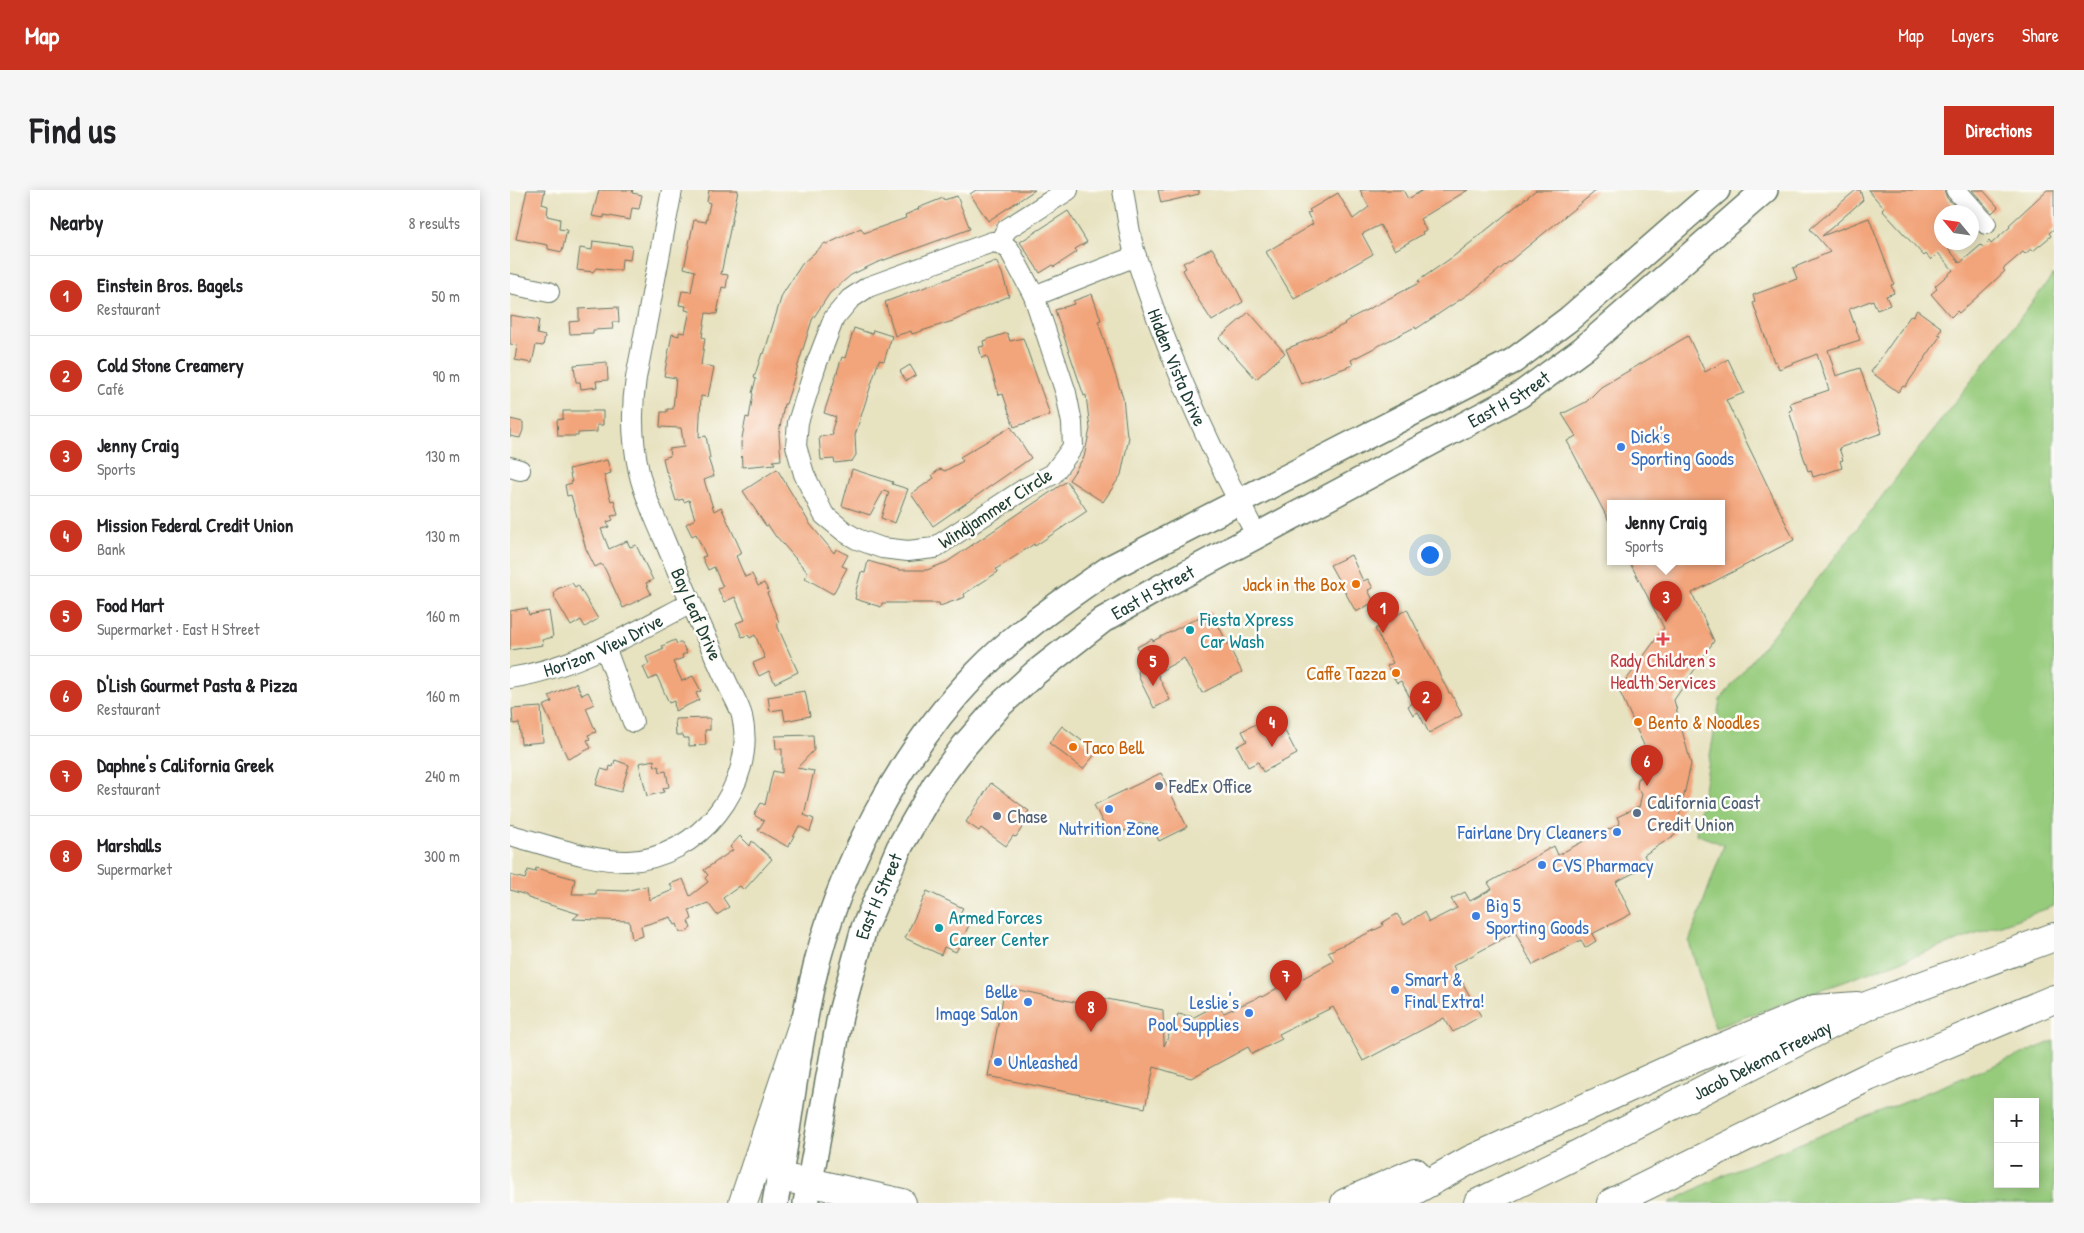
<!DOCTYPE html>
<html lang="en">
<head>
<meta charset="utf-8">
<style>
  :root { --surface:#fff; --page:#f6f6f6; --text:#202124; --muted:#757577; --line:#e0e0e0; --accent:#c8321e }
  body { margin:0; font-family:"Patrick Hand",sans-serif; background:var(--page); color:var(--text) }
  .controls { position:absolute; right:15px; bottom:15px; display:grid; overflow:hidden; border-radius:0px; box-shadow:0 2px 12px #0003 }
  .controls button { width:45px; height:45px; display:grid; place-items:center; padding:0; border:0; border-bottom:1px solid var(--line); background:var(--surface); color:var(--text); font:25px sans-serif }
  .compass { position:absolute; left:1424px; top:15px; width:45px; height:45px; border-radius:50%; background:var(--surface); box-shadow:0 2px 12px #0003; rotate:299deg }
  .you { position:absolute; left:919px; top:364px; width:18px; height:18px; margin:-12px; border:4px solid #fff; border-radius:50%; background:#1a73e8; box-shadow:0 0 0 8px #1a73e833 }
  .badge { display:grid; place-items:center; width:32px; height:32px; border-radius:50%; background:var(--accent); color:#fff; font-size:16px; font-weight:700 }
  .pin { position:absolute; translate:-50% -41px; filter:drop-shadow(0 1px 2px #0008) }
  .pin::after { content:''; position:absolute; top:26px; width:18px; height:15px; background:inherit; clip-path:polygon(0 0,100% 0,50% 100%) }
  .popup { position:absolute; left:1097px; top:310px; width:118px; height:65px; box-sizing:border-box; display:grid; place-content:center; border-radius:0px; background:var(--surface); filter:drop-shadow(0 1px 4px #0005); font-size:16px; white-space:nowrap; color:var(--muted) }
  .popup b { font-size:19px; color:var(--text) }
  .popup::after { content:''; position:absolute; left:50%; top:100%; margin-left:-10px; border:10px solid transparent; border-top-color:var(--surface) }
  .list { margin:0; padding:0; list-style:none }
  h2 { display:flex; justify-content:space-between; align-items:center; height:65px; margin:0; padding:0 20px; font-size:21px }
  h2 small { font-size:16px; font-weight:400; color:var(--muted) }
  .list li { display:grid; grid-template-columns:32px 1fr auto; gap:15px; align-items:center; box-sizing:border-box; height:80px; padding:0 20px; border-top:1px solid var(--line) }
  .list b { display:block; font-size:19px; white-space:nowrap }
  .list p { margin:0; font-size:16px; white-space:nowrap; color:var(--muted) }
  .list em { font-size:16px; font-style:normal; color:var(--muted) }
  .map { position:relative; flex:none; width:1544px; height:1013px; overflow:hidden; border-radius:0px }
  header { display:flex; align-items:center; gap:30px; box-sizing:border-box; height:70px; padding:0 25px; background:var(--accent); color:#fff }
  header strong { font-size:24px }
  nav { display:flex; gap:28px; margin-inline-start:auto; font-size:18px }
  .intro { display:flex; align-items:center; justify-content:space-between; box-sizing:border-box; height:120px; padding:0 30px }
  h1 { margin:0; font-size:35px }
  .button { padding:12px 22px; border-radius:0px; background:var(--accent); color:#fff; font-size:18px; font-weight:700 }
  main { display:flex; gap:30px; padding:0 30px }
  aside { flex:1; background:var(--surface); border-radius:0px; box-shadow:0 2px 12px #0003 }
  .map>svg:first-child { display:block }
  .green { fill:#96cb7c; stroke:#5a8458; fill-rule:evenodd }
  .building { fill:#f2a47a }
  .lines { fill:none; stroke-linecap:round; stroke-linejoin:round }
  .minor-casing { stroke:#657765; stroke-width:22 }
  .major-casing { stroke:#657765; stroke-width:28 }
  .highway-casing { stroke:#657765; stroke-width:30 }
  .minor { stroke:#fff; stroke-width:20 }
  .major { stroke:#fff; stroke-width:25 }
  .highway { stroke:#fff; stroke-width:28 }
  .shop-dot { fill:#3f7fe0; stroke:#fdfcf7; stroke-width:2 }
  .food-dot { fill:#e8710a; stroke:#fdfcf7; stroke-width:2 }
  .culture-dot { fill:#0f9aa8; stroke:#fdfcf7; stroke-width:2 }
  .health-dot { fill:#e0444e; stroke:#fdfcf7; stroke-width:2 }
  .service-dot { fill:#5c6f8a; stroke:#fdfcf7; stroke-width:2 }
  .labels { text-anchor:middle; stroke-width:5; stroke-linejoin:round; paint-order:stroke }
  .street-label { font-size:19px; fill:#1f3d34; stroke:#fdfcf7 }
  .shop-label { font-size:19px; fill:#366cbe; stroke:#fdfcf7; text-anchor:start }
  .food-label { font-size:19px; fill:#c56008; stroke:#fdfcf7; text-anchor:end }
  .culture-label { font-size:19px; fill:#0d838f; stroke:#fdfcf7; text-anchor:start }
  .health-label { font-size:19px; fill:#be3a42; stroke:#fdfcf7 }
  .service-label { font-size:19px; fill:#4e5e75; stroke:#fdfcf7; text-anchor:start }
</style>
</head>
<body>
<header>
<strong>Map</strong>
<nav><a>Map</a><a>Layers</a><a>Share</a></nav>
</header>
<div class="intro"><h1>Find us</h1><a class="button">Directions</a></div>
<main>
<aside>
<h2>Nearby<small>8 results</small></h2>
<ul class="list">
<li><span class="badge">1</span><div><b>Einstein Bros. Bagels</b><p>Restaurant</p></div><em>50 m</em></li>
<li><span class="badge">2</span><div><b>Cold Stone Creamery</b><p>Café</p></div><em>90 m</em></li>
<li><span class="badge">3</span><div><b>Jenny Craig</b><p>Sports</p></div><em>130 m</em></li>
<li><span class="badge">4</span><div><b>Mission Federal Credit Union</b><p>Bank</p></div><em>130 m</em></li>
<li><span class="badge">5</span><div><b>Food Mart</b><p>Supermarket · East H Street</p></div><em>160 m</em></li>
<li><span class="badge">6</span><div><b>D'Lish Gourmet Pasta &amp; Pizza</b><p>Restaurant</p></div><em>160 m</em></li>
<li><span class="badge">7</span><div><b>Daphne's California Greek</b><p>Restaurant</p></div><em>240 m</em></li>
<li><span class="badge">8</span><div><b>Marshalls</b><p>Supermarket</p></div><em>300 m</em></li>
</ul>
</aside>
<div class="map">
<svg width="1544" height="1013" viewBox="0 0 1544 1013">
  <rect width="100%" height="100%" fill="#fdfcf7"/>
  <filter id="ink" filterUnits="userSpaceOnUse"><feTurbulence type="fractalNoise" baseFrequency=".02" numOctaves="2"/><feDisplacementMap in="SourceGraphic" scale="10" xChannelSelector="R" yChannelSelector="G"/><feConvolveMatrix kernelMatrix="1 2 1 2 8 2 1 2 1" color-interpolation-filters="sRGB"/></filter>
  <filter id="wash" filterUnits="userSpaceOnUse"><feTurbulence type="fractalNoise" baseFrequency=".0096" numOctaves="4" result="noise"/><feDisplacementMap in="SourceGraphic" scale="20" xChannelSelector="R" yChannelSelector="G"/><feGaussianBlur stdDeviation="1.12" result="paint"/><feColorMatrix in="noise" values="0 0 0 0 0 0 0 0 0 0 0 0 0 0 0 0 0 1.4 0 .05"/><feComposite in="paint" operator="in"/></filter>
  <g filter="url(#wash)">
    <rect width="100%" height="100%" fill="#e7e2c0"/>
    <g class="green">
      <polygon points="1544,84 1544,716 1205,838 1179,752 1214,655 1186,644 1210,510 1322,371"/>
      <path d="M1544 851V1013H1159L1217 983ZM1488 912H1525V994H1488Z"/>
    </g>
    <g id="blocks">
      <g class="building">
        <polygon points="17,0 35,0 32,14 38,16 37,26 50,29 49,39 57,40 52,62 38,59 38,55 6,49"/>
        <polygon points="89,0 123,0 122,3 132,5 129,19 122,18 120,30 94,25 94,28 82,26"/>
        <polygon points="199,0 228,0 211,84 218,85 216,98 212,97 207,124 196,123 192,147 195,148 191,175 204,177 198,207 191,206 189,247 196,246 200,268 198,268 204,286 194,290 204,321 211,317 232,363 226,366 235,387 242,384 248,396 254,393 259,402 257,403 269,432 266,433 288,482 265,493 259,481 249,486 243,473 255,468 245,445 240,448 238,445 232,447 226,433 235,430 225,407 214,412 208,399 213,397 204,377 198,380 192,367 196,366 186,344 182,346 176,334 185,329 179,310 174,312 173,309 166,311 157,282 156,282 153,268 160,266 159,259 174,257 171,238 150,237 151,222 157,222 157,219 163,219 166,188 154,186 162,144 169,146 169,142 175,143 180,121 175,120 176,116 169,115 172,101 181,102 185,81 174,78 184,30 196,32 200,13 197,12"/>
        <polygon points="466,0 525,0 478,31 460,4"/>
        <polygon points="648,0 689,0 689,4 651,13"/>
        <polygon points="850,0 893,0 898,9 913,0 958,0 910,29 916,40 912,42 913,44 885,60 870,35 852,44 863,64 784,109 756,62 803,34 797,23 801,22 799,20 828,3 843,29 859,17"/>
        <polygon points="1026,0 1087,0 963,101 906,139 905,137 841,170 843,175 791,194 776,159 823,140 835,134 834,133 841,128 909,93 908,91 944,66"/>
        <polygon points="1346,0 1350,0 1353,10 1312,46 1359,28 1384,94 1381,95 1384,103 1376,106 1380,115 1367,120 1363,110 1339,119 1350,150 1318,160 1326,186 1350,178 1372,243 1329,258 1333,270 1330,271 1332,278 1303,287 1301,280 1298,281 1279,221 1282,220 1280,213 1319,200 1307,164 1269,179 1266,171 1264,172 1243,113 1245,112 1243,105 1287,89 1283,78 1320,62 1300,39"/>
        <polygon points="1358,0 1434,0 1437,8 1450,22 1432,22 1432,52 1440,52 1436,56 1450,73 1471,55 1473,57 1479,51 1481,54 1500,37 1499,35 1537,0 1544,0 1544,39 1539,43 1541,46 1523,61 1521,59 1515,64 1513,62 1493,79 1495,81 1467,107 1449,123 1447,121 1441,127 1421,104 1427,99 1425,96 1443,80 1428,63 1421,70 1416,64 1414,66 1372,20 1374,18"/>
        <polygon points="1462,0 1473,0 1488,17 1482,23"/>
        <polygon points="447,6 460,39 366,73 341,85 320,103 302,130 276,214 274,214 269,244 271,270 263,271 265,274 232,277 231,253 236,227 239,228 243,204 242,203 246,189 244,188 252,163 254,164 272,105 292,74 315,53 317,54 351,38 354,43 396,28 395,25 409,19 408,18 433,8 434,10"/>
        <polygon points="558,21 577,52 565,59 567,62 544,77 543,75 530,83 510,52"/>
        <polygon points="83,51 122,56 120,70 112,69 111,81 86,78 83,82 67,80 70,58 82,60"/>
        <polygon points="702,58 723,92 733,112 702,131 689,111 673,80 676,78 673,73"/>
        <polygon points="486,71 492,83 499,106 443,131 402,144 401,141 385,146 375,112"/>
        <polygon points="582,104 591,130 588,131 613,208 617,246 619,247 611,285 593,312 559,290 574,267 580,239 576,205 574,206 545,120 564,114 563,111"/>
        <polygon points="108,117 109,132 102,132 103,139 83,140 83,143 60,144 59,132 69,131 69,119"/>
        <polygon points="1407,120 1432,138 1428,144 1431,145 1395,197 1393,196 1388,202 1361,182 1401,125 1403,126"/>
        <polygon points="739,122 775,163 746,189 709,148"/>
        <polygon points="0,125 29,130 27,144 35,146 33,156 26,155 22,173 5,170 7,155 0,154"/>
        <polygon points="344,138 362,144 363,140 382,146 374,171 369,170 345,245 346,265 342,271 325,273 324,269 311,270 309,247 323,245 322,239 326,227 314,223 332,167 335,168"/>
        <polygon points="497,143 500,151 513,148 540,225 504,237 493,204 489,205 477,166 472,168 469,157 474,156 473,151"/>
        <polygon points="1178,146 1195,182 1218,169 1234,203 1216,210 1284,350 1182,403 1204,451 1164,510 1181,574 1165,645 1134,665 1139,675 1106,692 1121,724 1082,744 1086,751 1075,758 1071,750 1023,775 1005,742 943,776 971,826 943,842 934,828 853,871 823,817 769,844 772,849 742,864 738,857 681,888 644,877 635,918 478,886 495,797 573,814 577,805 653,820 654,856 668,824 684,827 707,815 714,823 751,806 752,807 776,793 777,797 824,771 818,762 873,736 872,733 887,724 894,735 914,722 919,732 947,718 941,709 955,702 960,711 982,699 978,693 1044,656 1048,665 1081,647 1082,648 1110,634 1107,627 1129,617 1132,604 1127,598 1128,589 1134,585 1137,562 1109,500 1154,438 1119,371 1211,371 1211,313 1101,313 1101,335 1057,251 1066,246 1052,224 1076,212 1091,197"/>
        <polygon points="97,172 98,190 86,191 87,197 71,199 70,192 66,192 64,175"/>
        <polygon points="400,175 406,185 396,191 390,181"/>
        <polygon points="53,221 93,221 93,235 87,235 87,242 68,243 68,246 48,246 47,230 53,229"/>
        <polygon points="0,229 13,232 13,240 10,248 0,246"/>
        <polygon points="501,237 521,268 423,336 401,304 424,288 422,285 430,279 435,281 453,271 450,267"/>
        <polygon points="97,270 101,283 94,285 101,311 104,310 108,325 101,326 103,330 97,332 99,337 91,339 99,359 117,351 120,357 126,355 143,390 136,393 141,404 113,418 95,379 91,374 85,377 76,359 61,305 57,306 55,295 62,293 59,279"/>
        <polygon points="267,279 300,334 324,363 326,359 338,365 332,376 337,378 323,404 295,388 298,383 267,347 266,347 258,335 256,336 233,301"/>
        <polygon points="342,279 383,292 382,294 398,299 385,333 371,328 379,302 374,300 360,325 332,316"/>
        <polygon points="557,291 577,321 525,356 524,354 486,379 488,382 454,404 455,407 430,416 429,413 372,413 371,417 345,409 346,405 345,404 351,382 355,383 358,371 389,380 417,380 437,372"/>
        <polygon points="841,365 853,391 858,389 863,398 858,400 864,412 846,422 820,375"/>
        <polygon points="62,393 65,397 68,395 88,429 75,437 71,430 61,436 44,407 45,406 44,403 47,399"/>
        <polygon points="17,418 19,425 39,421 43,447 32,450 33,455 0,460 0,421"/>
        <polygon points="897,419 939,503 941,503 952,525 919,543 908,522 903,525 898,516 903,513 891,491 887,493 877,476 883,473 865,439"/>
        <polygon points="701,421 732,482 692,503 674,468 647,483 660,510 644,518 629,488 628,480 633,469 627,457 642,449 643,451"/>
        <polygon points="165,450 167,454 171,452 177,463 172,465 173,468 163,472 172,491 183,486 191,501 186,503 189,510 165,521 164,511 159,513 147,486 139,490 133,477 139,474 136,467 154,459 152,456"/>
        <polygon points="66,493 72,505 78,502 84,514 76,518 86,542 78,545 80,549 77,550 81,558 58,569 33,516 42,512 39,506"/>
        <polygon points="295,501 300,526 275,531 273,519 260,521 258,507"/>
        <polygon points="31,517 33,552 11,554 9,533 3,534 2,519"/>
        <polygon points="766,524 787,564 753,582 748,572 738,577 727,556 737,551 732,541"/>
        <polygon points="200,528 200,540 195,540 196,555 179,556 179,548 174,548 173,545 166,545 165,529"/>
        <polygon points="552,536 587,562 573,579 539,553"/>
        <polygon points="303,545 304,560 287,578 304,581 294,625 304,629 300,642 289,636 278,657 248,640 254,631 244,625 251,613 255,615 263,581 272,583 272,559 266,559 265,546"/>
        <polygon points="105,570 119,575 111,602 86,595 91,579 99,581 100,576 103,577"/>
        <polygon points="144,570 145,577 149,576 150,582 156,581 159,597 153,598 154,602 137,606 129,573"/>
        <polygon points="651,583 677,637 649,651 641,635 631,633 610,643 608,638 598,643 584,615"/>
        <polygon points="481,593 519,621 510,634 513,636 506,647 503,646 496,656 471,638 469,641 456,632"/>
        <polygon points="230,646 240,656 242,651 262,669 234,700 230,696 213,708 219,717 207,725 198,713 179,720 182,729 178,731 181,738 176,742 170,742 167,734 165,735 161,727 131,736 133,746 122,749 119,731 63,729 69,724 18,708 16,705 0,700 0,685 15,689 18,680 25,682 26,678 65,689 62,704 86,704 86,700 115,701 137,696 139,710 163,700 160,694 173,689 180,706 198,692 195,688 198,685 194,680 223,660 220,657"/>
        <polygon points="417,701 453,718 450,723 462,729 446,762 434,757 431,765 395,748"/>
      </g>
    </g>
  </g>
  <g filter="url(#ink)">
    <use href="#blocks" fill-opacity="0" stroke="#657765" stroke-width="1"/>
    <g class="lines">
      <g class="minor-casing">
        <g id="minor">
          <path id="s1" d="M613 0C617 22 619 46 626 67 657 164 699 257 747 346"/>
          <polyline points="1446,0 1476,34"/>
          <polygon points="482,52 489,53 499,59 524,106 556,203 562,233 563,257 543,284 516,298 424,358 398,361 372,358 347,349 335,342 314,325 294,284 286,256 288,232 306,175 324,128 340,109 358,97"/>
          <polyline points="489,53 497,39 558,0"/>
          <polyline points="0,94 39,102"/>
          <polyline points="524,106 626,66"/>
          <polyline points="0,277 10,280"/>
          <polyline points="95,457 123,532"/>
          <path id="s2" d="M0 488C65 478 123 443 181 413"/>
          <path d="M0 645C35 654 83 672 118 671 188 669 248 595 232 526 230 518 226 511 223 505 215 489 208 473 201 457 184 421 169 385 154 349 145 327 134 306 129 282 122 251 121 220 126 188L162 0"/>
        </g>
      </g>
      <g class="major-casing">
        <g id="major">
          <path d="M265 1013C279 939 286 863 303 789 327 681 390 563 467 483 506 442 554 410 600 378L1003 171 1059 129 1207 0"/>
          <path id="s3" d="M296 1013 330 826 354 738 389 658 425 595 454 556 489 516 524 484 593 430 649 398 1010 205 1073 159 1255 0"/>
        </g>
      </g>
      <g class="highway-casing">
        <g id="highway">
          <polyline points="270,988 299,992 392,1013"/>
          <polyline points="233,1013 293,834"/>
          <polyline points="835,1013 905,982"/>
          <polyline points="882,1013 960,970 1171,874 1305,819 1347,816"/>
          <path id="s4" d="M968 1013 1066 965 1359 815 1544 747"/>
          <polyline points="1101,1013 1358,887 1544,809"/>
        </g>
      </g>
      <use href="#minor" class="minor"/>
      <use href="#major" class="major"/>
      <use href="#highway" class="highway"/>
    </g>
  </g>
  <g class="shop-dot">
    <circle cx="1111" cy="257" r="5"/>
    <circle cx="599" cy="619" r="5"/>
    <circle cx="1107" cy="642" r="5"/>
    <circle cx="1032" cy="675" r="5"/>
    <circle cx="966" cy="726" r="5"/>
    <circle cx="885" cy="800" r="5"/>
    <circle cx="518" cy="812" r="5"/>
    <circle cx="739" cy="823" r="5"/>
    <circle cx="488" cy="872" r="5"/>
  </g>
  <g class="food-dot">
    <circle cx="846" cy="394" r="5"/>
    <circle cx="886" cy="483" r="5"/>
    <circle cx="1128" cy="532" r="5"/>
    <circle cx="563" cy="557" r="5"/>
  </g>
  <g class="culture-dot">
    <circle cx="680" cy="440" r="5"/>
    <circle cx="429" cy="738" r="5"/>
  </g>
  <path class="health-dot" d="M1150.5 441.5h5v5h5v5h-5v5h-5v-5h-5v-5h5z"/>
  <g class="service-dot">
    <circle cx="649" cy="596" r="5"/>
    <circle cx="1127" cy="623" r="5"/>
    <circle cx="487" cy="626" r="5"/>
  </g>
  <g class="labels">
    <g class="street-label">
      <text dy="7" stroke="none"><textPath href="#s1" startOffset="186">Hidden Vista Drive</textPath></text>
      <text dy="7" stroke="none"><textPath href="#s3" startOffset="1140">East H Street</textPath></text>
      <text transform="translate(485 318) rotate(-33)" y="7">Windjammer Circle</text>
      <text dy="7" stroke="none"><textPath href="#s3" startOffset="735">East H Street</textPath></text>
      <text transform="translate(187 424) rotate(66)" y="7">Bay Leaf Drive</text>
      <text dy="7" stroke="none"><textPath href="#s2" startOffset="99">Horizon View Drive</textPath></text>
      <text dy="7" stroke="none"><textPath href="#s3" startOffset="316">East H Street</textPath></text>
      <text dy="7" stroke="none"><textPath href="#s4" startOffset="318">Jacob Dekema Freeway</textPath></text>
    </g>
    <g class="shop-label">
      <text x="1121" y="253">Dick's<tspan x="1121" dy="22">Sporting Goods</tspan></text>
      <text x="599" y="645" text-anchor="middle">Nutrition Zone</text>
      <text x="1097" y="649" text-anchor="end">Fairlane Dry Cleaners</text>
      <text x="1042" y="682">CVS Pharmacy</text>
      <text x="976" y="722">Big 5<tspan x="976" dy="22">Sporting Goods</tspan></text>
      <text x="895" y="796">Smart &amp;<tspan x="895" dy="22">Final Extra!</tspan></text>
      <text x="508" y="808" text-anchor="end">Belle<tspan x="508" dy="22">Image Salon</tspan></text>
      <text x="729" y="819" text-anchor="end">Leslie's<tspan x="729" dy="22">Pool Supplies</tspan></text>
      <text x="498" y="879">Unleashed</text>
    </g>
    <g class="food-label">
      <text x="836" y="401">Jack in the Box</text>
      <text x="876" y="490">Caffe Tazza</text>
      <text x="1138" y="539" text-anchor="start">Bento &amp; Noodles</text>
      <text x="573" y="564" text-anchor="start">Taco Bell</text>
    </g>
    <g class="culture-label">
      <text x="690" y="436">Fiesta Xpress<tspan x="690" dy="22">Car Wash</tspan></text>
      <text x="439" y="734">Armed Forces<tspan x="439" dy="22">Career Center</tspan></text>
    </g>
    <g class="health-label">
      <text x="1153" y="477">Rady Children's<tspan x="1153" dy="22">Health Services</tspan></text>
    </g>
    <g class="service-label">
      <text x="659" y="603">FedEx Office</text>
      <text x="1137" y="619">California Coast<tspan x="1137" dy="22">Credit Union</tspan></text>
      <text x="497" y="633">Chase</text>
    </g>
  </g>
</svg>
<div class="controls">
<button>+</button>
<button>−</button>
</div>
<svg class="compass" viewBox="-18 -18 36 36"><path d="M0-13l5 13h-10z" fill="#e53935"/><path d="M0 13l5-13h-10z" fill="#757577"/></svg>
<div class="you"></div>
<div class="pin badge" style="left:873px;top:443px">1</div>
<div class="pin badge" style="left:916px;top:532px">2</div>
<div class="pin badge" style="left:1156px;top:432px">3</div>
<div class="popup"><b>Jenny Craig</b>Sports</div>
<div class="pin badge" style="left:762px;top:557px">4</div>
<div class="pin badge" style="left:643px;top:496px">5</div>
<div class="pin badge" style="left:1137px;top:596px">6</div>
<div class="pin badge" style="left:776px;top:811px">7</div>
<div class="pin badge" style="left:581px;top:842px">8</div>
</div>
</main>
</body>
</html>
